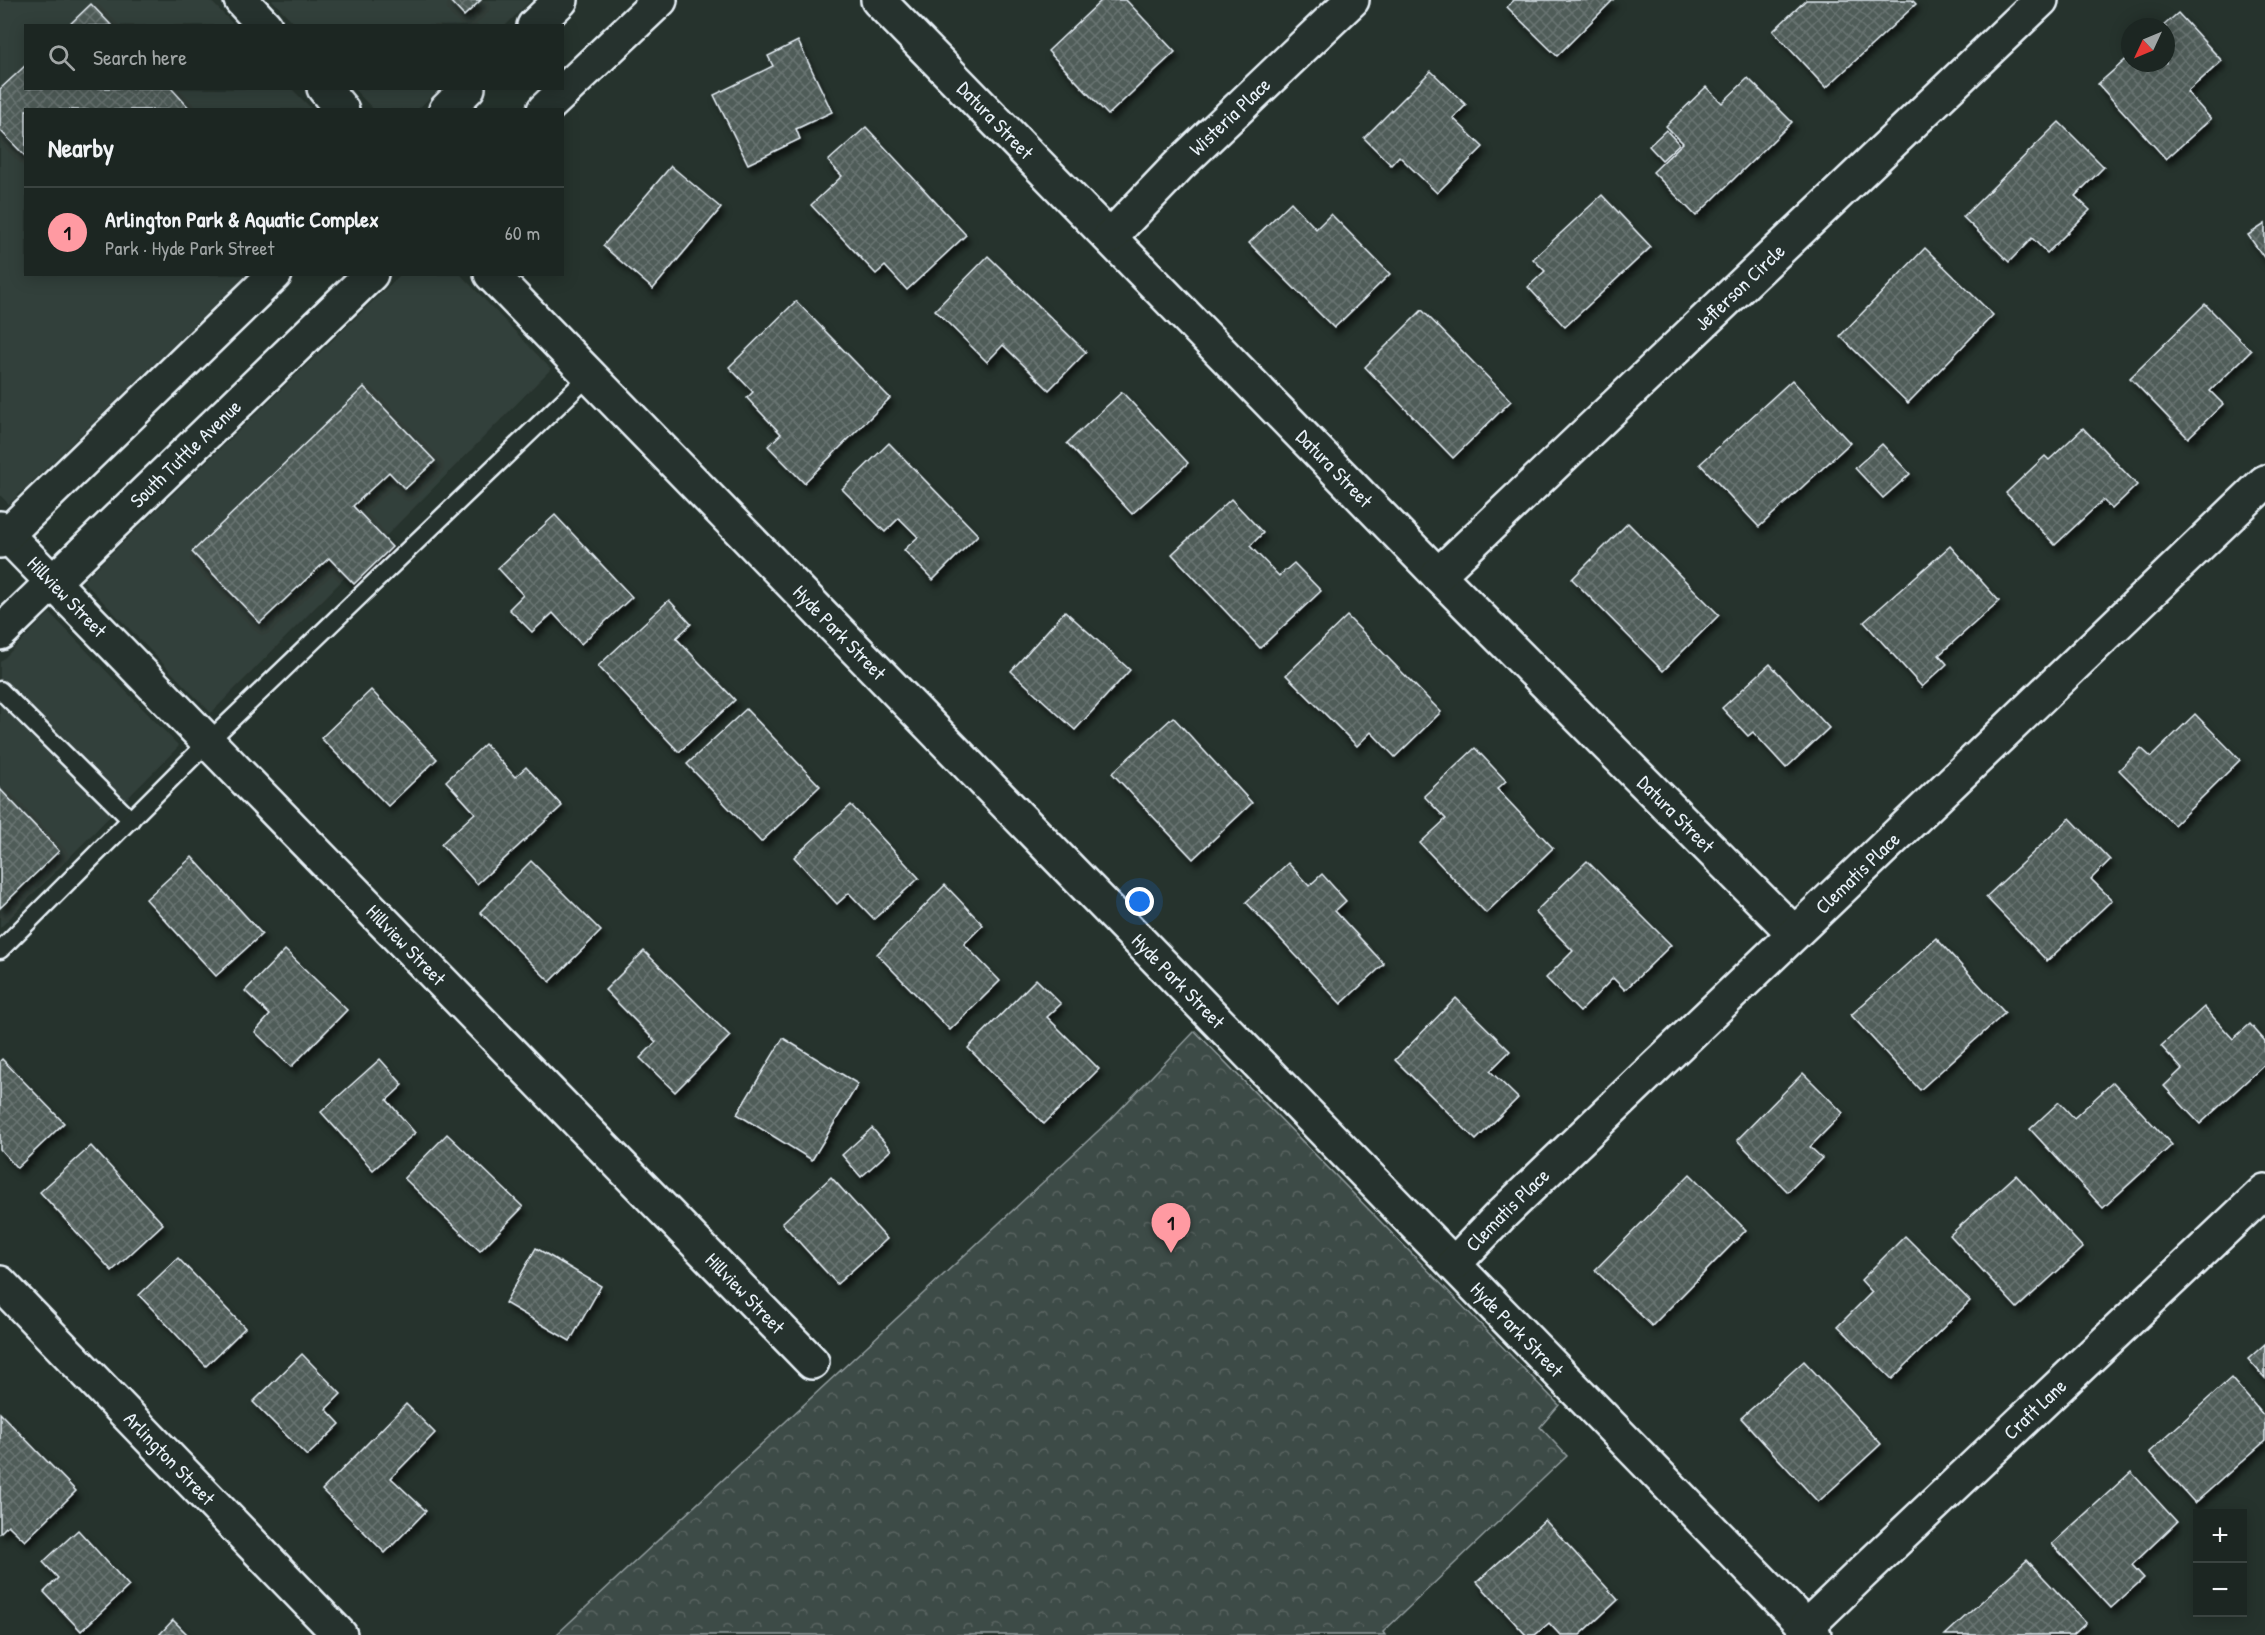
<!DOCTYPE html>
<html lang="en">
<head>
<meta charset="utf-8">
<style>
  :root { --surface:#1c2622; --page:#252e2a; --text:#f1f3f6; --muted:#a0a5a5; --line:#3a4340; --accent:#ff9aa2 }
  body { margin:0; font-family:"Patrick Hand",sans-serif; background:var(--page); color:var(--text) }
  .controls { position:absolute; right:18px; bottom:18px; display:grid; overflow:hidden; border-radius:0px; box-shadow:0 3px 15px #0003 }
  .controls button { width:54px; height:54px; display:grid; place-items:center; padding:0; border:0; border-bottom:2px solid var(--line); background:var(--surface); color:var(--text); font:30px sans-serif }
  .compass { position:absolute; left:2121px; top:18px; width:54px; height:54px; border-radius:50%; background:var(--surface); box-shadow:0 3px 15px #0003; rotate:226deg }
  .you { position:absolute; left:1140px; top:902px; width:21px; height:21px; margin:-15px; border:4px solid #fff; border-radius:50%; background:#1a73e8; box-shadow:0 0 0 9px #1a73e833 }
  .badge { display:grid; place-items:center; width:39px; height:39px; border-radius:50%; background:var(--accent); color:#111; font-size:20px; font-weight:700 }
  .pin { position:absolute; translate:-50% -50px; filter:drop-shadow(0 2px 3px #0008) }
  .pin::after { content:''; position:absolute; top:32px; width:21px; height:18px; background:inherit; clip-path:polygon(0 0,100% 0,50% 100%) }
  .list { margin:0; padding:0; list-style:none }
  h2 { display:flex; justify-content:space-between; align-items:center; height:78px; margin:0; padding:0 24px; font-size:26px }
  h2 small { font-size:20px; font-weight:400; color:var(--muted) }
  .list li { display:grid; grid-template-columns:39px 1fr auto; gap:18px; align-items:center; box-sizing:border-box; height:90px; padding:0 24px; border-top:2px solid var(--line) }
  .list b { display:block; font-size:22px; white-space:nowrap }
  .list p { margin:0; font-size:20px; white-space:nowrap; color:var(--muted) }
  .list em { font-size:20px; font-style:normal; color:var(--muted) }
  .icon { flex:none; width:33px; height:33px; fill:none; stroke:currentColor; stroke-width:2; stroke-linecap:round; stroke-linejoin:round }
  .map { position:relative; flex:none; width:2265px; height:1635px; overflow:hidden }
  .search { position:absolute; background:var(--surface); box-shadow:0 3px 15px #0003; left:24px; top:24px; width:540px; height:66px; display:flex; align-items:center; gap:15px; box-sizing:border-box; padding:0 21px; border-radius:0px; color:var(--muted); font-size:22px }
  .panel { position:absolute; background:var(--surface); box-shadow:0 3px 15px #0003; left:24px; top:108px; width:540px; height:168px; border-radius:0px }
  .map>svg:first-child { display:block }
  .built { fill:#333f3a }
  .park { fill:url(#park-crowns); stroke:#939ea0; stroke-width:1.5 }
  .building { fill:url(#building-cross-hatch); stroke:#e8f1f8; stroke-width:1.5; filter:url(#shadow) }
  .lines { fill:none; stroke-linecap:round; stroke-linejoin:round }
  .lane-casing { stroke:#e8f1f8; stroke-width:21 }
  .street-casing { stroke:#e8f1f8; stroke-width:38 }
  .secondary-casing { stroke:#e8f1f8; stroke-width:38 }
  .lane { stroke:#26332d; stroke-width:16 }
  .street { stroke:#26332d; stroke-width:33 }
  .secondary { stroke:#26332d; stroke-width:33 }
  .labels { text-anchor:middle; stroke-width:6; stroke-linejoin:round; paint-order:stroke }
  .street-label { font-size:20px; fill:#e8f1f8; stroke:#26332d }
</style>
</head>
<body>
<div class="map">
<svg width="2265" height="1635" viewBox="0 0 2265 1635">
  <defs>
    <pattern id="park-crowns" width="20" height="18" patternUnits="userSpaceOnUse" patternTransform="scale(1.5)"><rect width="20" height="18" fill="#3e4b47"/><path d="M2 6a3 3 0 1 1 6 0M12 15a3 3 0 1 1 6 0" fill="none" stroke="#5a6562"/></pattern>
    <pattern id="building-cross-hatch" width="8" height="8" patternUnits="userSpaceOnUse" patternTransform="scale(1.5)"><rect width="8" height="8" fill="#505c59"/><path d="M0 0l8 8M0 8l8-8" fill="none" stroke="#697472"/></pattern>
    <filter id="shadow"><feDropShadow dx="3.5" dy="6" stdDeviation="3" flood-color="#0009"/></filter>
  </defs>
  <rect width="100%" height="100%" fill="#26332d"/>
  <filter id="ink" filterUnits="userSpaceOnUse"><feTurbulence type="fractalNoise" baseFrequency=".0167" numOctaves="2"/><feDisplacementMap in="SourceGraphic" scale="12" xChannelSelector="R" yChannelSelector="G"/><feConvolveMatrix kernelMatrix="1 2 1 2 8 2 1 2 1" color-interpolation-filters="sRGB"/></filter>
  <g filter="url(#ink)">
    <g class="built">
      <polygon points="0,0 210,0 234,25 26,26 26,88 292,89 312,109 26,110 26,274 246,275 9,504 0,495"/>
      <polygon points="272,0 531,0 505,26 296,25"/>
      <polygon points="354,89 439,89 417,110 373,109"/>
      <polygon points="400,275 461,275 551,369 211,713 83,581"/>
      <polygon points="50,613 179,746 0,928 0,662"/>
    </g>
    <polygon class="park" points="1195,1031 1559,1405 1540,1427 1567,1456 1383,1632 1385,1635 556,1635 1111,1119"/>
    <g class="building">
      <polygon points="449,0 481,0 464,16"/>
      <polygon points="1102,0 1126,0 1175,52 1108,115 1048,51"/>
      <polygon points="1514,0 1613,0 1557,56 1507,7"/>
      <polygon points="1806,0 1912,0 1916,4 1826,88 1773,31"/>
      <polygon points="91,4 112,26 68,26"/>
      <polygon points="2178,13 2222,61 2187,92 2211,119 2166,159 2098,84 2130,56 2130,63 2166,63 2166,27 2162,27"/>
      <polygon points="798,41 832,112 796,129 800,139 748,164 714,95 773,66 768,56"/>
      <polygon points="26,65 26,88 171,88 191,110 26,110 26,157 0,130 0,89"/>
      <polygon points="1431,71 1466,105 1453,118 1483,147 1437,193 1399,156 1391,165 1364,138"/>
      <polygon points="1748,78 1792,122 1696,216 1653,172 1683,143 1666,126 1706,87 1722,103"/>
      <polygon points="2059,122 2104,167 2075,196 2090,210 2047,253 2032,238 2009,262 1963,217"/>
      <polygon points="866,127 966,235 907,290 885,266 876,274 811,205 842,176 828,161"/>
      <polygon points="1666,130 1679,144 1662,160 1649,146"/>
      <polygon points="671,166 721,208 653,289 603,246"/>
      <polygon points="1602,195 1651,247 1565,327 1528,287 1545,271 1533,259"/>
      <polygon points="1291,202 1316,229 1331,214 1390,274 1334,328 1249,243"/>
      <polygon points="2265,224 2265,259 2248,235"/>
      <polygon points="1925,248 1993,315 1908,403 1840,336"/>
      <polygon points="988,256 1086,352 1049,390 1003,345 987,362 935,310"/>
      <polygon points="796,301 890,398 804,483 768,446 781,434 747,398 753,392 729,367"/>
      <polygon points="2205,304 2251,351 2210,391 2223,404 2188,438 2130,378"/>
      <polygon points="1422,310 1511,401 1453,458 1365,367"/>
      <polygon points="1792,380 1850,443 1759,527 1700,464"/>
      <polygon points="364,387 435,461 405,489 389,472 353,506 392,547 354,584 329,558 260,623 192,552"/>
      <polygon points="1122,392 1188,463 1132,514 1067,443"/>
      <polygon points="2083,428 2137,485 2112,509 2103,500 2055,545 2006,493 2045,456 2049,460"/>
      <polygon points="889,443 978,535 933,580 904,550 918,537 899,518 885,532 842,489"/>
      <polygon points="1882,444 1910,474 1883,498 1855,468"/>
      <polygon points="1231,499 1263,533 1250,546 1279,576 1294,563 1321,591 1260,648 1172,554"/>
      <polygon points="555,515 632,597 581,644 553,613 532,632 509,609 523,595 498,568"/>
      <polygon points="1628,523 1719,615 1663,671 1572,579"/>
      <polygon points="1950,546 1999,601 1939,655 1947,664 1922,687 1864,622"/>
      <polygon points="669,600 691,624 676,638 735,700 679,752 598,666"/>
      <polygon points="1065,611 1130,670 1075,730 1011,671"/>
      <polygon points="1347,616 1441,712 1395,757 1371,732 1357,746 1286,675"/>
      <polygon points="1770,664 1829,728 1786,768 1753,732 1748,736 1722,708"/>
      <polygon points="371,690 437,759 388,806 321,738"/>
      <polygon points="746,709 820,786 761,842 687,764"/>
      <polygon points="2195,714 2240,760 2174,825 2119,770 2141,748 2151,757"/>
      <polygon points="1173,717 1252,803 1193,859 1112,773"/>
      <polygon points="485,744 515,777 526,767 562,806 477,884 441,844 475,813 446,781"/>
      <polygon points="1475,748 1506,781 1497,789 1553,848 1486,913 1420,843 1446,819 1424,796"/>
      <polygon points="0,789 59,851 0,908"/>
      <polygon points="851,805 919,878 874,919 849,893 837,904 794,857"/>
      <polygon points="2070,818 2110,860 2091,879 2112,900 2047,961 1986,897"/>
      <polygon points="192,857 262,934 216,976 146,899"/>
      <polygon points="531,861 601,931 550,982 480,912"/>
      <polygon points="1587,861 1671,945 1625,990 1613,978 1580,1012 1546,978 1573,951 1535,912"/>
      <polygon points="1288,863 1309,886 1322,874 1346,901 1335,911 1384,964 1341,1004 1246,902"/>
      <polygon points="945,885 983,925 964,944 1000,981 950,1030 877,954"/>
      <polygon points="1936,938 2005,1013 1920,1090 1851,1015"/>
      <polygon points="285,950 347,1010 291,1067 255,1032 270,1015 245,991"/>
      <polygon points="644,951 730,1036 675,1092 640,1058 656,1042 605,990"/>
      <polygon points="1036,979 1061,1004 1047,1017 1099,1069 1044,1124 968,1048"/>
      <polygon points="1456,998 1510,1051 1490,1071 1518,1098 1476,1140 1395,1060"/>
      <polygon points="2204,1007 2233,1039 2250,1024 2265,1041 2265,1064 2200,1124 2164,1086 2182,1069 2161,1046"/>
      <polygon points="783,1038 858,1084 812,1160 737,1114"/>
      <polygon points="2,1059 64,1123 17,1168 0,1149 0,1061"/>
      <polygon points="380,1059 403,1085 387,1100 415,1133 373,1170 321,1112"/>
      <polygon points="1803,1073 1843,1113 1810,1147 1822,1158 1788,1192 1737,1140"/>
      <polygon points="2113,1082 2172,1145 2103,1208 2030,1129 2059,1102 2074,1118"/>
      <polygon points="872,1128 891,1150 861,1177 842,1155"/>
      <polygon points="447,1134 523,1207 480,1251 404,1178"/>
      <polygon points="91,1146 163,1224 112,1271 40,1192"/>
      <polygon points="1690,1174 1746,1230 1652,1326 1595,1270"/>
      <polygon points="2016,1175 2083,1248 2017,1308 1950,1235"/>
      <polygon points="831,1177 887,1239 837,1284 782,1223"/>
      <polygon points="1905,1236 1970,1301 1892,1379 1838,1326 1872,1292 1861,1280"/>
      <polygon points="536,1248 601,1286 570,1341 505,1303"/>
      <polygon points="178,1258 245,1328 206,1366 139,1295"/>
      <polygon points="2265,1344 2265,1378 2248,1359"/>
      <polygon points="302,1354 341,1394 326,1409 340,1424 307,1456 253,1402"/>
      <polygon points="1804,1361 1881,1444 1818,1502 1741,1418"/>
      <polygon points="2231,1378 2265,1417 2265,1441 2195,1503 2149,1452"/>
      <polygon points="406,1404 435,1433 391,1478 426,1511 385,1553 322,1490"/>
      <polygon points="0,1413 76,1491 25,1541 8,1525 0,1533"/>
      <polygon points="2131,1472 2177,1522 2132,1565 2144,1578 2111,1608 2052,1544"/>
      <polygon points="1545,1520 1618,1600 1580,1635 1560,1635 1549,1623 1535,1635 1526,1635 1477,1582"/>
      <polygon points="78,1530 129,1586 81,1631 44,1592 58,1578 43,1562"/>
      <polygon points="2027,1560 2086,1623 2073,1635 1945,1635"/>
      <polygon points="173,1620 188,1635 159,1635"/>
    </g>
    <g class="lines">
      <g class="lane-casing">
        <g id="lane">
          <polyline points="0,690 131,820"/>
          <polyline points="0,950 208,742 589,376"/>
        </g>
      </g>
      <g class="street-casing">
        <g id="street">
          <polyline points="241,0 265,26"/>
          <path id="s1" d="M878 0 1438 575 1794 933"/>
          <polyline points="324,88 342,110"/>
          <path id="s2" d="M1110 237 1178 166 1352 0"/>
          <path id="s3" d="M491 274 1814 1635"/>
          <path id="s4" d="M0 528 812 1362"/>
          <path id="s5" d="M1438 575 2041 0"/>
          <path id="s6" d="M1454 1264 1500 1216 2265 482"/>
          <path id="s7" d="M0 1283 340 1635"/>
          <path id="s8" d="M1806 1627 1862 1573 2265 1191"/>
        </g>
      </g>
      <g class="secondary-casing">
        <g id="secondary">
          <polyline points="534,26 561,0"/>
          <polyline points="446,110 468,88"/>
          <polyline points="544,110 660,0"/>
          <polyline points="0,541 275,274"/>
          <path id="s9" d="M0 633 371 274"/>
        </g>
      </g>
      <use href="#lane" class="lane"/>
      <use href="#street" class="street"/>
      <use href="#secondary" class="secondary"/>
    </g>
  </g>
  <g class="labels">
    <g class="street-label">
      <text dy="7" stroke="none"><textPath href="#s2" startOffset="170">Wisteria Place</textPath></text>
      <text dy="7" stroke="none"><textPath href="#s1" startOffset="168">Datura Street</textPath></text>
      <text dy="7" stroke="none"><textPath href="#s5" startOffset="417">Jefferson Circle</textPath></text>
      <text dy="7" stroke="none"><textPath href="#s9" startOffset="258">South Tuttle Avenue</textPath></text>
      <text dy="7" stroke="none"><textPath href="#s1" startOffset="654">Datura Street</textPath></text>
      <text dy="7" stroke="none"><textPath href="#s4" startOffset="96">Hillview Street</textPath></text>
      <text dy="7" stroke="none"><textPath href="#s3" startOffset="500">Hyde Park Street</textPath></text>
      <text dy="7" stroke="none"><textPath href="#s1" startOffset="1140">Datura Street</textPath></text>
      <text dy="7" stroke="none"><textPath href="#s6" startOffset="562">Clematis Place</textPath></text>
      <text dy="7" stroke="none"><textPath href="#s4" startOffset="582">Hillview Street</textPath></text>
      <text dy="7" stroke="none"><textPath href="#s3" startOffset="986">Hyde Park Street</textPath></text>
      <text dy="7" stroke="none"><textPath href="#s6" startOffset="76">Clematis Place</textPath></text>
      <text dy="7" stroke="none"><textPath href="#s4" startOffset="1068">Hillview Street</textPath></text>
      <text dy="7" stroke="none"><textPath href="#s3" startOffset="1472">Hyde Park Street</textPath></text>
      <text dy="7" stroke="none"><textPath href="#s8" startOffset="316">Craft Lane</textPath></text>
      <text dy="7" stroke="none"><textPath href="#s7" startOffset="244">Arlington Street</textPath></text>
    </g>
  </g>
</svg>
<div class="controls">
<button>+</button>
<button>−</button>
</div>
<svg class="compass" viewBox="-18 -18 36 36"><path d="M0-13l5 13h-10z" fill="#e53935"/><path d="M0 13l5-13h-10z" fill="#a0a5a5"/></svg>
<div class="you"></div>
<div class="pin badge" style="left:1171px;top:1253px">1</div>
<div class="search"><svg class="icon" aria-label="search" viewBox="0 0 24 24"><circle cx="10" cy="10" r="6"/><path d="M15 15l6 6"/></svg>Search here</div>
<section class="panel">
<h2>Nearby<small></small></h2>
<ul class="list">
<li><span class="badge">1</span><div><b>Arlington Park &amp; Aquatic Complex</b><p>Park · Hyde Park Street</p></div><em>60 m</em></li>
</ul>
</section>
</div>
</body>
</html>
